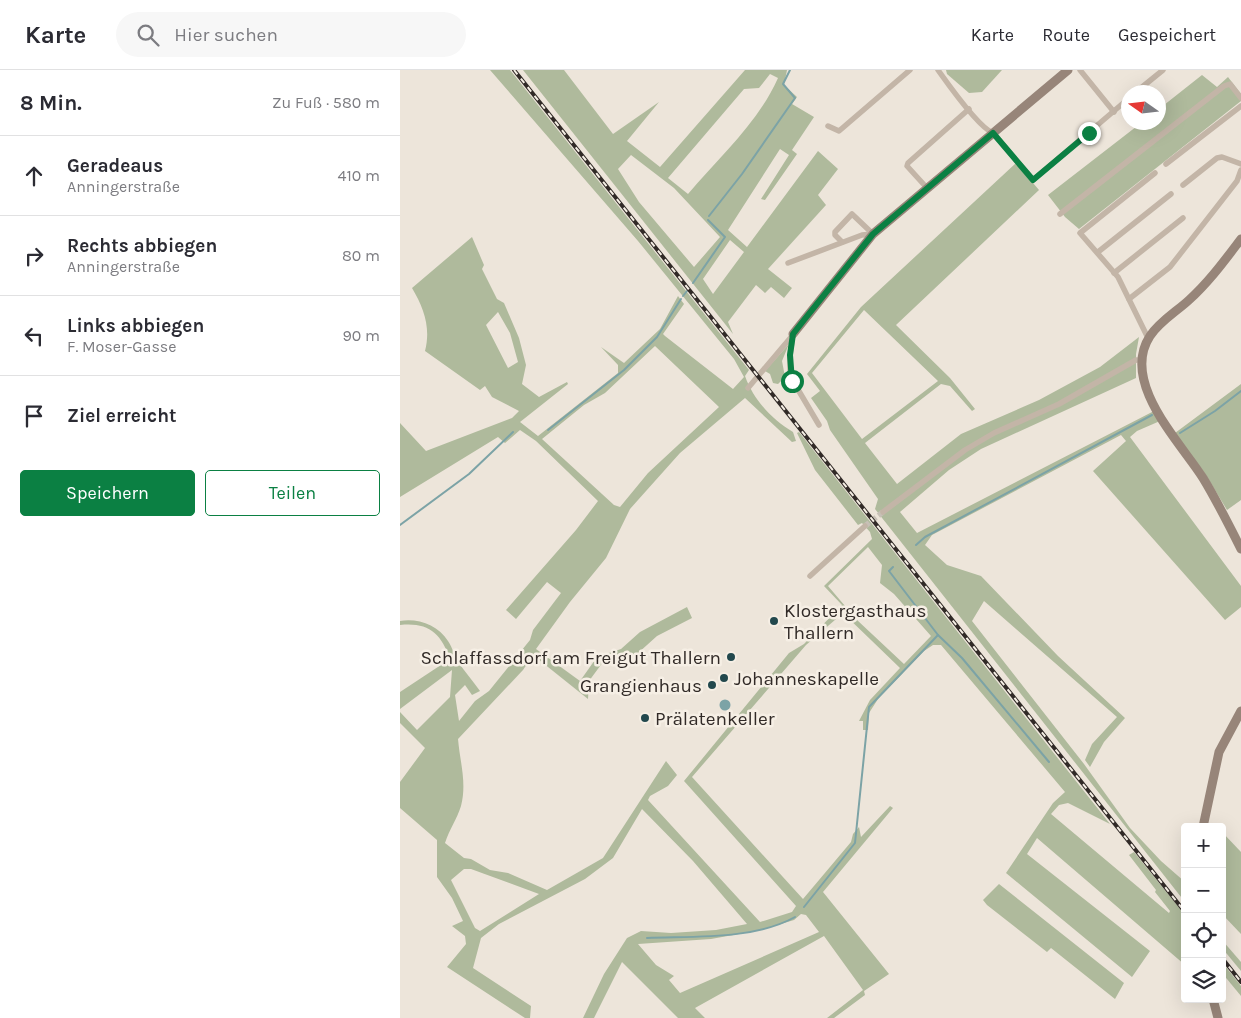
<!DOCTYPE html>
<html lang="de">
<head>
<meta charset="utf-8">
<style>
  :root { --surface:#fff; --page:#f7f7f7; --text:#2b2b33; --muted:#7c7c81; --line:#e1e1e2; --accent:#0b8043 }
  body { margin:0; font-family:Karla,sans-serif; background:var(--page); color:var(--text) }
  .controls { position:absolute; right:15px; bottom:15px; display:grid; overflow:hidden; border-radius:5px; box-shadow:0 5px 20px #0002 }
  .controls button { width:45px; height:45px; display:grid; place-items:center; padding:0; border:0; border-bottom:1px solid var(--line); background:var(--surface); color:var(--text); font:25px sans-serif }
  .compass { position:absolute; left:721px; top:15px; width:45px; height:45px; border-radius:50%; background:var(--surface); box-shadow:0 5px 20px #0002; rotate:284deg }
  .stop { position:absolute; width:15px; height:15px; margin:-11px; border:4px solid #0b8043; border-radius:50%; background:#fff }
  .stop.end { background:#0b8043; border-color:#fff; box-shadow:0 1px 5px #0008 }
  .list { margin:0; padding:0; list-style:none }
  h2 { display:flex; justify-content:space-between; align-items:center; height:65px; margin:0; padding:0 20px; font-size:21px }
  h2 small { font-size:16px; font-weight:400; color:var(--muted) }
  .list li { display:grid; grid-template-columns:32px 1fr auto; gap:15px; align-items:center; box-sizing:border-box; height:80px; padding:0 20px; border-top:1px solid var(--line) }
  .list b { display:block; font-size:19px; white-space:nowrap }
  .list p { margin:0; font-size:16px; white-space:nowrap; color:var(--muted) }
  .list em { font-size:16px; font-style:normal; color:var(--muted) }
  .actions { display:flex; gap:10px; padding:15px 20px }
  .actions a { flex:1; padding:11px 0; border:1px solid var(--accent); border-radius:5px; text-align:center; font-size:18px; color:var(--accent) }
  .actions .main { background:var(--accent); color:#fff }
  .icon { flex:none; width:28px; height:28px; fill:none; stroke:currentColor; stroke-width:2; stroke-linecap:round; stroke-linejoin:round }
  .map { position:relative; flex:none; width:841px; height:948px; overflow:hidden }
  header { display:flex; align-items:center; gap:30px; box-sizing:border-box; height:70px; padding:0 25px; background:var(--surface); border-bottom:1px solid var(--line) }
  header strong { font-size:24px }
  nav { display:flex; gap:28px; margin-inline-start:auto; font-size:18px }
  .search { width:350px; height:45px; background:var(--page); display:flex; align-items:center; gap:12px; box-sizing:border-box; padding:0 18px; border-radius:28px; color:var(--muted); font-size:19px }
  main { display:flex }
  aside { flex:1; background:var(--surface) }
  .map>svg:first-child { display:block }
  .green { fill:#afba9c; fill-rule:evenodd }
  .water { fill:#7ca3a6 }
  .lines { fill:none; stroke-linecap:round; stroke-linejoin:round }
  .stream { stroke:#7ca3a6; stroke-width:2 }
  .street-tunnel { stroke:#c7c0b6; stroke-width:5.5; stroke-dasharray:5.5 3; stroke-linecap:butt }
  .street { stroke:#c3b5a7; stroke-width:5.5 }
  .secondary { stroke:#978579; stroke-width:9 }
  .rail-casing { stroke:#312a27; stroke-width:4 }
  .rail { stroke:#f6efe5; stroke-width:2; stroke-dasharray:5.5; stroke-linecap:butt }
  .route { stroke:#0b8043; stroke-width:6 }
  .poi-dot { fill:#22484d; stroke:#f6efe5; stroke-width:2 }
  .labels { text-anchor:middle; stroke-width:5; stroke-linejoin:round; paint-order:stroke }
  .poi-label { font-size:19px; fill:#312a27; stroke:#f6efe5; text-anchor:start }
</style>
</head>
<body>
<header>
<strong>Karte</strong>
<div class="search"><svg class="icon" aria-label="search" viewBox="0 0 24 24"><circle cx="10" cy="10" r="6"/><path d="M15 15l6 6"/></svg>Hier suchen</div>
<nav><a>Karte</a><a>Route</a><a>Gespeichert</a></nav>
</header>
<main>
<aside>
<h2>8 Min.<small>Zu Fuß · 580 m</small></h2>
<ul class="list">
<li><svg class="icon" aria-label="ahead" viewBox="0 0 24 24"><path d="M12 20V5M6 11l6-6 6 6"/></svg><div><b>Geradeaus</b><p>Anningerstraße</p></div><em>410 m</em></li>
<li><svg class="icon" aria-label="right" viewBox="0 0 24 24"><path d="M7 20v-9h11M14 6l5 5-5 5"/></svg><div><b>Rechts abbiegen</b><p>Anningerstraße</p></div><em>80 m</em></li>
<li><svg class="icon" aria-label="left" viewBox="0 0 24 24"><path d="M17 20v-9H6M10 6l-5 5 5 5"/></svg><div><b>Links abbiegen</b><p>F. Moser-Gasse</p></div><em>90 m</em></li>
<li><svg class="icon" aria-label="arrive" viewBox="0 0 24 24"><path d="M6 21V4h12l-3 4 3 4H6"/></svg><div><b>Ziel erreicht</b></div></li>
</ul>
<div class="actions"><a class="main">Speichern</a><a>Teilen</a></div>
</aside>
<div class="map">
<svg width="841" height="948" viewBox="0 0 841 948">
  <rect width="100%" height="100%" fill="#ede5da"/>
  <g class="green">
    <path d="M90 0H110L349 300 345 306C353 329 372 350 393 362L396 371 392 372 345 328 280 383 238 430 230 439 206 488 170 532 136 579 180 611 197 587 221 579 240 562 287 537 292 548 257 566 237 584 245 593 244 594 224 583 206 588 189 611 188 629 133 585 123 600 58 669C60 692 67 713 61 736 57 749 49 760 45 773L64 788 71 789 90 800 108 803 147 820 203 788 266 691 277 705 268 716 250 726 248 730 360 852 392 842 396 836 284 711 389 583 404 574 442 535 424 516 472 469 470 462 462 453 458 455 415 400 397 363 399 362 710 754 668 733 659 735 651 744 769 843 770 841 755 822 756 820 729 785 734 782 785 845V895L637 768 627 784 750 881 732 907 606 803 653 733 665 722 541 575H533L524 581 478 629 469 643 468 660H463V651H459L470 630 500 598 443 543 406 575 292 707 403 829 451 772 453 764 459 757 461 767 490 736 493 738 423 822 489 904 464 921 465 925 434 948H427L463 920 424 866 295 938 305 948H278L222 892 194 948H183L204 904 227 868 241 861 271 863 316 860 347 854 293 791 242 739 213 788 185 809 99 854 81 868 73 898 131 936 130 948H125L47 897 66 874 65 866 52 856 63 851 52 828 37 807V770L0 738V712L25 678 0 653V642L17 660 50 627 52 600 0 639V622L50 589C41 563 28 552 0 555V551C18 548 38 555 48 571 53 578 54 586 58 592 65 602 73 611 80 621L72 625 65 615 55 625 59 651 75 631 89 621 130 570 133 560 161 523 147 512 116 549 106 540 176 460 198 431 136 371 120 360 105 373 98 367 0 427V353L26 381 112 348 119 341 92 327 85 316 80 320 25 281C31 258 24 238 12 218L72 167 84 195 82 199 97 229 104 233 119 268 126 295 122 314 139 327 167 312 168 314 120 352 138 366 218 303V295L201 277 224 293 260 259 278 226 284 234 263 264 265 266 333 319 344 307 334 289 238 171ZM98 242 110 263 118 292 108 298 86 255ZM255 276 319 337 248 403 220 437 214 435 142 369 184 335 205 323ZM468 477 482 495 480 513 494 524 531 566 504 594 457 550 428 516ZM64 799H71L139 824 80 861 75 858 51 810ZM401 844 406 845 419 862 280 923 269 910 274 906 256 895 238 874 311 869 361 860 394 850Z"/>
    <path d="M123 0H164L213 64 259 32 227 71 260 97 345 0H387L384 15 397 27 392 34 414 47 392 80 397 84 365 130 361 129 389 85 380 79 328 160 347 177 418 81 438 99 418 125 426 135 368 199 392 218 384 228 371 217 365 223 356 215 328 252 333 264ZM370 4 378 8C358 53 320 86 288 124L268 108 344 19 359 18ZM231 85 274 118 320 167 294 197 239 132 218 99ZM330 170 344 182 313 224 303 209Z"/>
    <polygon points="546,0 602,0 582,22 569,23 547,4"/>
    <polygon points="802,5 817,17 828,7 841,24 841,31 679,159 665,147 648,125 741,53 758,52 759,39"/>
    <path d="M616 93 639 120 496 255 550 308 575 339 572 341 550 316 541 314 465 373 497 414 561 364 639 330 700 297 739 267 736 284V308L581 379 549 400 500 442 517 463 754 341 760 351 737 361 730 367 841 516V537L825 550 693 401 726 371 721 365 532 465 525 475 547 495 581 506 658 586 725 648 704 672 690 697 685 690 692 674 717 647 584 531 572 551 684 694 730 758 761 791 785 812V832L475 439 478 429 430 360 427 351 411 328 420 321 407 304 461 237ZM464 240 538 311 462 369 412 303Z"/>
    <polygon points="389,274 382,291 385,307 378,314 373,313 370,304 365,301"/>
    <polygon points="841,314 841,430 827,440 806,405 775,363"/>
    <polygon points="822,762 841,782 841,864 822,844"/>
    <polygon points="599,814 724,913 715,929 651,878 647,882 587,835 583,830"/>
    <polygon points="822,870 841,892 841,901 822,878"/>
    <polygon points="822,892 841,916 841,926 822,903"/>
  </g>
  <circle class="water" cx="325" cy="635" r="5.5"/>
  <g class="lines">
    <g class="stream">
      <polyline points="309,146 342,104 395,28 383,14 390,0"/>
      <polyline points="293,213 325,167 308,150"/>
      <polyline points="283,226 287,221"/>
      <polyline points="148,360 224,300 257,267 281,229"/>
      <polyline points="780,363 815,341 841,321"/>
      <polyline points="0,455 69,404 113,362"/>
      <polyline points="516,475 525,467 752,345"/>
      <polyline points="493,497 489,501 538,565 562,588 649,692"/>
      <polyline points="404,837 455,773 469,637 538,565"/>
      <path d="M247 868C292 866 354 870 395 847"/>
    </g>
    <polyline class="street-tunnel" points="465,456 483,442"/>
    <g class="street">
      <path d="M538 0C548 14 578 57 593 63L633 110 728 29"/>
      <polyline points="680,0 714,42"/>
      <polyline points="736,22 763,0"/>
      <polyline points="428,56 439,61 510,0"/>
      <polyline points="766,94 841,36"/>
      <polyline points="783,115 817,88 822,87 841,94"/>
      <polyline points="527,118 507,96 508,93 569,39"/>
      <polyline points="660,144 824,16 830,14 841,28"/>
      <polyline points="442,172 435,165 435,162 452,144 473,164"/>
      <polyline points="698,182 771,124"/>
      <polyline points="388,193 462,165 473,164"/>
      <polyline points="714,203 783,148"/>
      <polyline points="729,229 770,197 837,111 841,100"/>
      <polyline points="393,264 390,285 390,306 419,355"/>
      <polyline points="748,268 718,207 680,163 755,103"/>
      <polyline points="348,318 392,266"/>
      <polyline points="483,442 565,380 594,363 659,334 736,290 743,290"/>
      <polyline points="410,506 465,456"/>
    </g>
    <g class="secondary">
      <path d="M841 169C825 190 809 212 789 230 776 242 760 251 750 266 720 312 780 372 803 408 817 431 829 455 841 479"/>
      <polyline points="393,264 473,164 668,0"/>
      <polyline points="803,757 819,682 841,641"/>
      <polyline points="813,929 818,948"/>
    </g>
    <g class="rail-casing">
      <g id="rail">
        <polyline points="114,0 785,842"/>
        <polyline points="822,888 841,912"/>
      </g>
    </g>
    <use href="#rail" class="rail"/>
  </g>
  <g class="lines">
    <polyline class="route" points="392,311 390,285 393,264 404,250 473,164 593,63 633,110 689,63"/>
  </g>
  <g class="poi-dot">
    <circle cx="374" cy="551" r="5"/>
    <circle cx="331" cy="587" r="5"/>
    <circle cx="324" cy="608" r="5"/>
    <circle cx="312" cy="615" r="5"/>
    <circle cx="245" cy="648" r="5"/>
  </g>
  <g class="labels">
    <g class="poi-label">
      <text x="384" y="547">Klostergasthaus<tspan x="384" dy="22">Thallern</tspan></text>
      <text x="321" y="594" text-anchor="end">Schlaffassdorf am Freigut Thallern</text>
      <text x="334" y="615">Johanneskapelle</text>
      <text x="302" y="622" text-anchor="end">Grangienhaus</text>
      <text x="255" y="655">Prälatenkeller</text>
    </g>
  </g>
</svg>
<div class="controls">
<button>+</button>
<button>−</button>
<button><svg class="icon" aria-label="locate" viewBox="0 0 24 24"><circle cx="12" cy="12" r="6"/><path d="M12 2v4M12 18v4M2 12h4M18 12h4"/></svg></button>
<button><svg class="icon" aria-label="layers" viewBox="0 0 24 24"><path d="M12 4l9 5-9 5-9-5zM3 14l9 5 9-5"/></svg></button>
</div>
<svg class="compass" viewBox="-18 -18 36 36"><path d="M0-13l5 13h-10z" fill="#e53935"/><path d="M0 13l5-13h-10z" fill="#7c7c81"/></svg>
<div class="stop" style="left:392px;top:311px"></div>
<div class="stop end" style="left:689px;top:63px"></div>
</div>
</main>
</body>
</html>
